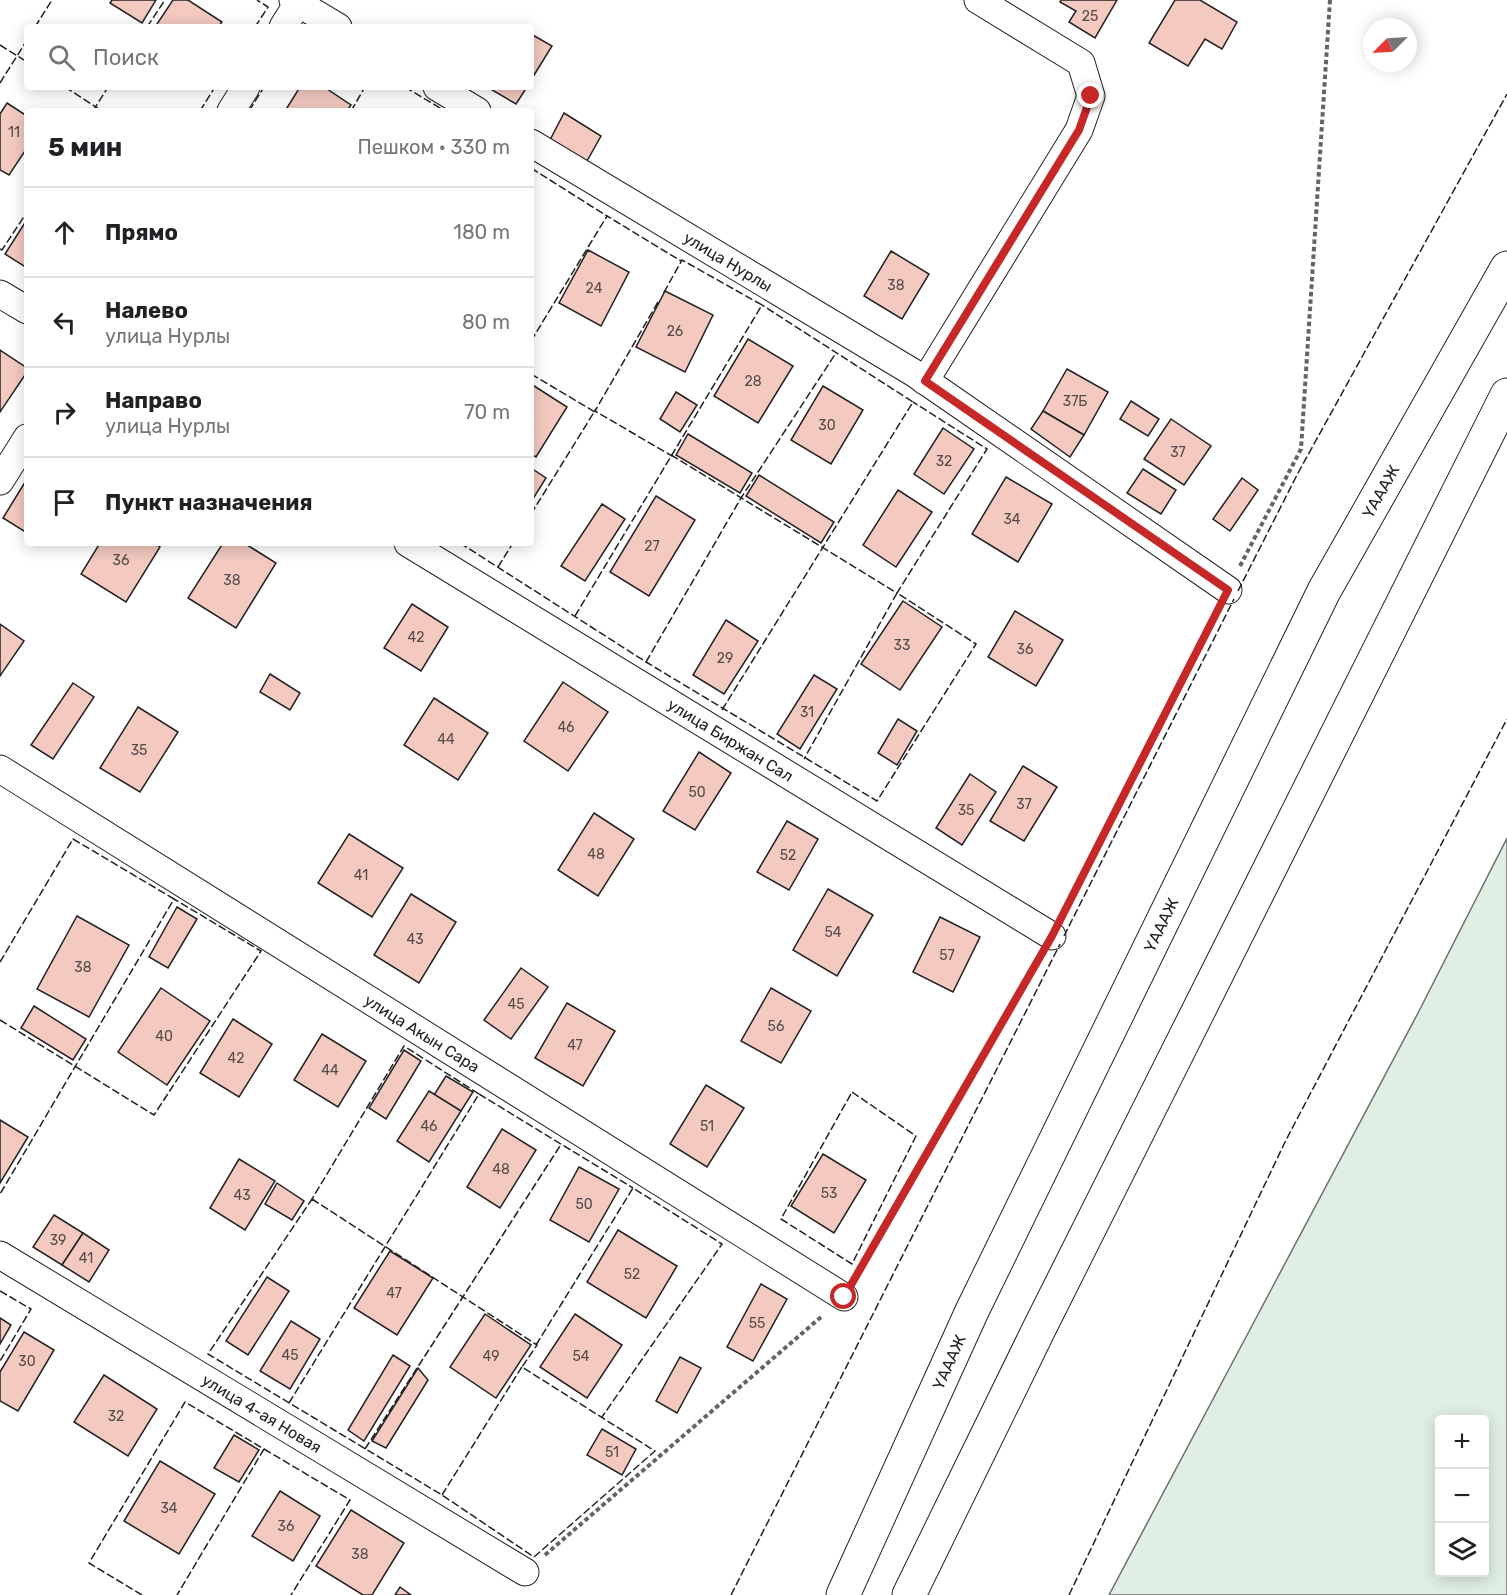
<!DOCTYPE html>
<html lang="ru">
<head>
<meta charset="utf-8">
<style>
  :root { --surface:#fff; --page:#f2f2f2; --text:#202124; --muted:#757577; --line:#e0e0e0 }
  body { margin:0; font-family:Rubik,sans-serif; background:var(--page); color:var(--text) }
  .controls { position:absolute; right:18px; bottom:18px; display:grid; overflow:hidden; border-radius:6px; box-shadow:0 3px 15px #0003 }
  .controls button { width:54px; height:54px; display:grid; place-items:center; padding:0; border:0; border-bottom:2px solid var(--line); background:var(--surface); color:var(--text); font:30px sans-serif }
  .compass { position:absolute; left:1363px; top:18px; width:54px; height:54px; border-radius:50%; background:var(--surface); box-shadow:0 3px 15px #0003; rotate:246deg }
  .stop { position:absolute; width:18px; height:18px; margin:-14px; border:4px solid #c62828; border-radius:50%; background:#fff }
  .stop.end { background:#c62828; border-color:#fff; box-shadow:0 2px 6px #0008 }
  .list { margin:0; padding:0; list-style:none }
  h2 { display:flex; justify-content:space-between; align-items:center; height:78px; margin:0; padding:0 24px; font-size:26px }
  h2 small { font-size:20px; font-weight:400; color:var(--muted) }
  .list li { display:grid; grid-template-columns:39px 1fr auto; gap:18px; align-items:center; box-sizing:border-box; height:90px; padding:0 24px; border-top:2px solid var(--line) }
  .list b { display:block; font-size:22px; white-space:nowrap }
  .list p { margin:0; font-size:20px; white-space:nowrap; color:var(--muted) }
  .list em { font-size:20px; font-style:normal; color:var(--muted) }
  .icon { flex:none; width:33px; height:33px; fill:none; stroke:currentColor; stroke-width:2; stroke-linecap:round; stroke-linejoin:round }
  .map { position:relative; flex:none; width:1507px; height:1595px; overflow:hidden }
  .search { position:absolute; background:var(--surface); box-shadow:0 3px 15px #0003; left:24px; top:24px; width:510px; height:66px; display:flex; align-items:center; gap:15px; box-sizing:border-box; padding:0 21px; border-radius:6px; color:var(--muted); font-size:22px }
  .panel { position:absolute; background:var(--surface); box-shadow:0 3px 15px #0003; left:24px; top:108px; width:510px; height:438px; border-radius:6px }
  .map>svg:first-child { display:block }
  .green { fill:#e0efe3; stroke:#6f6f6f; stroke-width:1.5; fill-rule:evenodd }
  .building { fill:#f3c9c0; stroke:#222; stroke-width:1.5 }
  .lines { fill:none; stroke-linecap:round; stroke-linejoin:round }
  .street-casing { stroke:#222; stroke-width:29 }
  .highway-casing { stroke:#222; stroke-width:35 }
  .path { stroke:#646464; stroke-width:4; stroke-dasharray:4.5 3; stroke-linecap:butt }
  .street { stroke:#fff; stroke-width:27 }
  .highway { stroke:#fff; stroke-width:33 }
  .fence { stroke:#222; stroke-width:1.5; stroke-dasharray:8 3; stroke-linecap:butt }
  .route { stroke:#c62828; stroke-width:8 }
  .labels { text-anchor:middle; stroke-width:4.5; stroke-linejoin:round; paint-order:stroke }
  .number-label { font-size:14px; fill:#564c4a }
  .street-label { font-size:16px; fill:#222; stroke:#fff }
</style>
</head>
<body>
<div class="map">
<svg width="1507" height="1595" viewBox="0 0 1507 1595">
  <rect width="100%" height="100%" fill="#fff"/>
  <path class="green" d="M1507 838V1595H1109L1418 1013ZM1440 1420H1484V1572H1440Z"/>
  <g class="building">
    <polygon points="112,0 156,0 142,23 110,3"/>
    <polygon points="173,0 188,0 222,22 218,27 155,27"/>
    <polygon points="1061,0 1117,0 1095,38 1069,22 1076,11 1060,2"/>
    <polygon points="1175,0 1200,0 1237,22 1222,49 1205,39 1188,66 1149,43"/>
    <polygon points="531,34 552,46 531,80"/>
    <polygon points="300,87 324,87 351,105 347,111 285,111"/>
    <polygon points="487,87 527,87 516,104"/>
    <polygon points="7,103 27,116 27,148 9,175 0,170 0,114"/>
    <polygon points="564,113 601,136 587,161 550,140"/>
    <polygon points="26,221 27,222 27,268 5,254"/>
    <polygon points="588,250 629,272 601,326 559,303"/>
    <polygon points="891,251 929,274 902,319 864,296"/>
    <polygon points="665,291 713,315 685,372 636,347"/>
    <polygon points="748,339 793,366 758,423 714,396"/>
    <polygon points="0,350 27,368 27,372 0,412"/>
    <polygon points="1067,369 1108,392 1084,435 1043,411"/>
    <polygon points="531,384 567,407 536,457 531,454"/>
    <polygon points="823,386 863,410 831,464 791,440"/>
    <polygon points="676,392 697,405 680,432 660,419"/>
    <polygon points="1131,401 1159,419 1148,436 1120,419"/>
    <polygon points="1043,411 1084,435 1070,457 1031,429"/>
    <polygon points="1171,419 1211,446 1184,485 1144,459"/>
    <polygon points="943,428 974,449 944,494 914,474"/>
    <polygon points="688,434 752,473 740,493 676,455"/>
    <polygon points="531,468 546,478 531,502"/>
    <polygon points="1143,469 1176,490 1161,514 1127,493"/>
    <polygon points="759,475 834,522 821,543 746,496"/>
    <polygon points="1006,477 1052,504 1018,562 972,534"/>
    <polygon points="1242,478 1258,490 1230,531 1213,519"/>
    <polygon points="27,479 27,533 3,518"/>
    <polygon points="898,490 932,512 896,567 863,545"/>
    <polygon points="656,496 695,520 649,596 610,572"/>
    <polygon points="602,504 625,519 585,581 561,566"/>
    <polygon points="100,543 154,543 160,547 126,602 81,574"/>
    <polygon points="223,543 244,543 276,563 236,628 188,598"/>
    <polygon points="903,601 942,627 900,690 861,664"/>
    <polygon points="412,604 448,627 421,671 384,648"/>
    <polygon points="1015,611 1063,640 1036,686 988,657"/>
    <polygon points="726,620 758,641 724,694 693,675"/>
    <polygon points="0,624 24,641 0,676"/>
    <polygon points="270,674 300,693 290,710 260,692"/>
    <polygon points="814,675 837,689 800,749 777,734"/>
    <polygon points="563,682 608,712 568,771 524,741"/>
    <polygon points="73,683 94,697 53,759 31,745"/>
    <polygon points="434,698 488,733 458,780 404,745"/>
    <polygon points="138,707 178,732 140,792 100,768"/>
    <polygon points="898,719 917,731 897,765 878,753"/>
    <polygon points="699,752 731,773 695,830 663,811"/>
    <polygon points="1023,766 1057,787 1024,841 990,821"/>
    <polygon points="970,774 996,792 962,845 936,828"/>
    <polygon points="594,813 634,839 598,896 558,870"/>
    <polygon points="787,821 818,839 789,890 757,872"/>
    <polygon points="349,834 403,868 372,917 318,883"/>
    <polygon points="828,889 873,915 837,976 793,950"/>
    <polygon points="411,894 456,922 419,983 374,955"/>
    <polygon points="177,907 197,919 168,968 149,957"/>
    <polygon points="77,916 129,945 89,1017 37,989"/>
    <polygon points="940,917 980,937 953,992 913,972"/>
    <polygon points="521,968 548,987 511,1039 484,1020"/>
    <polygon points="161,988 210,1021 167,1085 118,1052"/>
    <polygon points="771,988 811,1011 781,1063 741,1041"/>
    <polygon points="567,1003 615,1031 583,1086 535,1058"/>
    <polygon points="34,1006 86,1039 73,1060 21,1028"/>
    <polygon points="233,1019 272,1044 239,1097 200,1073"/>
    <polygon points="322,1034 366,1061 338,1107 294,1080"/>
    <polygon points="404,1050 421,1061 386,1119 369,1108"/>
    <polygon points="446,1076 473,1092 461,1111 434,1095"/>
    <polygon points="706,1085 744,1108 707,1167 670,1144"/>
    <polygon points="429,1091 461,1111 429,1162 397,1141"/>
    <polygon points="0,1120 28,1137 0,1183"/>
    <polygon points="502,1129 536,1150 500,1208 467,1187"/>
    <polygon points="823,1154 866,1180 834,1233 791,1206"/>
    <polygon points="239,1159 275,1181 245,1230 210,1208"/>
    <polygon points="579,1167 619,1189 589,1242 550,1220"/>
    <polygon points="277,1183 304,1201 292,1220 265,1204"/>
    <polygon points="54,1215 83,1233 62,1265 33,1247"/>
    <polygon points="618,1230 677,1266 646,1318 587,1282"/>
    <polygon points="83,1233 109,1250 89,1282 62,1265"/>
    <polygon points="390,1251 433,1278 397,1335 354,1308"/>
    <polygon points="267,1277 289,1291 248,1355 226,1341"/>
    <polygon points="761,1284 787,1299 753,1361 727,1347"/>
    <polygon points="485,1314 531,1345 496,1398 450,1367"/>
    <polygon points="575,1314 622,1345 587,1398 540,1367"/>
    <polygon points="0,1318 11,1325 0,1344"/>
    <polygon points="291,1321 320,1339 290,1389 260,1371"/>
    <polygon points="24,1332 54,1350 18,1411 0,1401 0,1372"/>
    <polygon points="393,1355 410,1366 364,1441 348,1430"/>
    <polygon points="680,1357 701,1368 677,1413 656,1401"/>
    <polygon points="418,1368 428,1380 386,1448 372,1441"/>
    <polygon points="104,1375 157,1409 128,1456 74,1422"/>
    <polygon points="602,1429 636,1449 622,1475 587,1455"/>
    <polygon points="234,1435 259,1450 239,1482 214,1468"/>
    <polygon points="160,1461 215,1494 179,1554 124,1521"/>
    <polygon points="280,1491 320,1516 293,1561 252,1536"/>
    <polygon points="351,1510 404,1543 372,1595 363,1595 316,1566"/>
    <polygon points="400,1587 411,1595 395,1595"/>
  </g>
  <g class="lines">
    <g class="street-casing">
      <g id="street">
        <polyline points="293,0 338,27"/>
        <polyline points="283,27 298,3"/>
        <polyline points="437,87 477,111"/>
        <polyline points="231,111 246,87"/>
        <path id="s1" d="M531 143 914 373 1228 590"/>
        <polyline points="0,294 27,310"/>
        <polyline points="925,381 1079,130 1091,96 1081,63 978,0"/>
        <polyline points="0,481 27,438"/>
        <path id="s2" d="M408 543 1052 936"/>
        <path id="s3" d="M0 769 844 1297"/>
        <path id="s4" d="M0 1255 525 1572"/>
      </g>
    </g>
    <g class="highway-casing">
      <g id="highway">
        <path id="s5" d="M843 1595 972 1311 1324 591 1507 268"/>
        <polyline points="909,1595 1039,1329 1507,395"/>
      </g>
    </g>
    <g class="path">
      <polyline points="1240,566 1301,449 1330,0"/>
      <polyline points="1065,911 1215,615"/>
      <polyline points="858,1273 1039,960"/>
      <polyline points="545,1555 821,1317"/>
    </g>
    <use href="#street" class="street"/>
    <use href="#highway" class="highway"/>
    <g class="fence">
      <polyline points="35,27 52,0"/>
      <polyline points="147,27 165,0"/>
      <polyline points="255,27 268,7 257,0"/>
      <polyline points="0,45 27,62"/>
      <polyline points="0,83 27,40"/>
      <polyline points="65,87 102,111"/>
      <polyline points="405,87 445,111"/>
      <polyline points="93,111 108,87"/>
      <polyline points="200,111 215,87"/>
      <polyline points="249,111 264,87"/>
      <polyline points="351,111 365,87"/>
      <polyline points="531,168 607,216"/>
      <polyline points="0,249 2,250 27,212"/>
      <polyline points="658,302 595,411 672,456"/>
      <polyline points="531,341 607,216 681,261"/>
      <polyline points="531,374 595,412"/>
      <polyline points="671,455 897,593 987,449 913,402"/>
      <polyline points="531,514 596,409"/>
      <polyline points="460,543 646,662 877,801 976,644 897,593 804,759"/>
      <polyline points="498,567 513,543"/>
      <polyline points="1238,591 1298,473 1507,94"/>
      <polyline points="575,616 762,305 682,260 663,294"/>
      <polyline points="646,662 741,498 836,353"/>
      <polyline points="722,710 913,402 762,305"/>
      <polyline points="1064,936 1234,599"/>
      <polyline points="0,962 73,839 174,899 0,1194"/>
      <polyline points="0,1020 154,1115 261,951 174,899"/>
      <polygon points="852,1092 916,1136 852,1264 781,1219"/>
      <polyline points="479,1094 633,1188"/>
      <polygon points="312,1199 537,1345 522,1367 655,1451 534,1557 442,1495 208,1354"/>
      <polyline points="0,1291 31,1309 0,1361"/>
      <polyline points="536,1345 633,1188 722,1244 602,1417"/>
      <polyline points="289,1403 479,1094 404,1046 312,1199"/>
      <polyline points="264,1449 350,1500 291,1595"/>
      <polyline points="365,1449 560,1146"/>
      <polyline points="442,1495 523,1365"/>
      <polyline points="142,1595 89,1563 185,1402 264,1449 177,1595"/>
      <polyline points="731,1595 1060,944"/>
      <polyline points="1069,1595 1286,1140 1507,719"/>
    </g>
  </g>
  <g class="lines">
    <polyline class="route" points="844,1297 1052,936 1228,590 925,381 1079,130 1091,96"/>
  </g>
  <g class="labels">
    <g class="number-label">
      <text x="1090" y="21">25</text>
      <text x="14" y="137">11</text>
      <text x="896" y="290">38</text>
      <text x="594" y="293">24</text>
      <text x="675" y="336">26</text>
      <text x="753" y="386">28</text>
      <text x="1075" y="406">37Б</text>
      <text x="827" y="430">30</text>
      <text x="1178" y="457">37</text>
      <text x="944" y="466">32</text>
      <text x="1012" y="524">34</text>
      <text x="652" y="551">27</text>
      <text x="121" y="565">36</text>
      <text x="232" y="585">38</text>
      <text x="416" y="642">42</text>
      <text x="902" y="650">33</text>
      <text x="1025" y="654">36</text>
      <text x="725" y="663">29</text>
      <text x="807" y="717">31</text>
      <text x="566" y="732">46</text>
      <text x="446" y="744">44</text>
      <text x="139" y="755">35</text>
      <text x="697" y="797">50</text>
      <text x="1024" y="809">37</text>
      <text x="966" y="815">35</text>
      <text x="596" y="859">48</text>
      <text x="788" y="860">52</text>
      <text x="361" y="880">41</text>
      <text x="833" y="937">54</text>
      <text x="415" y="944">43</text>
      <text x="947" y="960">57</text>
      <text x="83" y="972">38</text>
      <text x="516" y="1009">45</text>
      <text x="776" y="1031">56</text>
      <text x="164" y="1041">40</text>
      <text x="575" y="1050">47</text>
      <text x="236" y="1063">42</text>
      <text x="330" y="1075">44</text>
      <text x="429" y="1131">46</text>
      <text x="707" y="1131">51</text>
      <text x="501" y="1174">48</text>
      <text x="829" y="1198">53</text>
      <text x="242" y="1200">43</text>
      <text x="584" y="1209">50</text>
      <text x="58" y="1245">39</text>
      <text x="86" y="1263">41</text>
      <text x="632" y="1279">52</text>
      <text x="394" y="1298">47</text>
      <text x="757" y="1328">55</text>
      <text x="290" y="1360">45</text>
      <text x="491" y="1361">49</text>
      <text x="581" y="1361">54</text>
      <text x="27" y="1366">30</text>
      <text x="116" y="1421">32</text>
      <text x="612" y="1457">51</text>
      <text x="169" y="1513">34</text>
      <text x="286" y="1531">36</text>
      <text x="360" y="1559">38</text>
    </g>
    <g class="street-label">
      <text dy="6" stroke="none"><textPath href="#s1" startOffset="230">улица Нурлы</textPath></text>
      <text dy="6" stroke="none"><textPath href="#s5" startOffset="1228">ҮАААЖ</textPath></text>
      <text dy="6" stroke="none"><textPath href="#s2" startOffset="378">улица Биржан Сал</textPath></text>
      <text dy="6" stroke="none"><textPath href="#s5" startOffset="742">ҮАААЖ</textPath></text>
      <text dy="6" stroke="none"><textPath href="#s3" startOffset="498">улица Акын Сара</textPath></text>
      <text dy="6" stroke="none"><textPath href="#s5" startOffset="256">ҮАААЖ</textPath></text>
      <text dy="6" stroke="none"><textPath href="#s4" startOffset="306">улица 4-ая Новая</textPath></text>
    </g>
  </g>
</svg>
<div class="controls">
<button>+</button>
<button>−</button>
<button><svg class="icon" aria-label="layers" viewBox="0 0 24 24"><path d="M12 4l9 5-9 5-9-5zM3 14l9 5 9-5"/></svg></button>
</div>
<svg class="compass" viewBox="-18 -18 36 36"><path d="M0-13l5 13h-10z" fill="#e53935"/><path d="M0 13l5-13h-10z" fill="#757577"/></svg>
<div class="stop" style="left:844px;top:1297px"></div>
<div class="stop end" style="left:1091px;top:96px"></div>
<div class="search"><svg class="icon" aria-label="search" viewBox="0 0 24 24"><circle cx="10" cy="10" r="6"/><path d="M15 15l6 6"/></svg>Поиск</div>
<section class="panel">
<h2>5 мин<small>Пешком · 330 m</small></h2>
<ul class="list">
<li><svg class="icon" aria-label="ahead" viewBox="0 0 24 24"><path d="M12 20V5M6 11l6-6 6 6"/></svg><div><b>Прямо</b></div><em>180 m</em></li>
<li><svg class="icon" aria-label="left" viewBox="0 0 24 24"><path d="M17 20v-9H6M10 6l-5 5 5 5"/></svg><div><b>Налево</b><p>улица Нурлы</p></div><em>80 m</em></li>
<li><svg class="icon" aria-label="right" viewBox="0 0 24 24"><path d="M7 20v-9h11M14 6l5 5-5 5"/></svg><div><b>Направо</b><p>улица Нурлы</p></div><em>70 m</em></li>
<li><svg class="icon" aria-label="arrive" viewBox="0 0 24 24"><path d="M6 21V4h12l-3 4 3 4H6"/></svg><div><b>Пункт назначения</b></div></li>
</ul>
</section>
</div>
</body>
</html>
